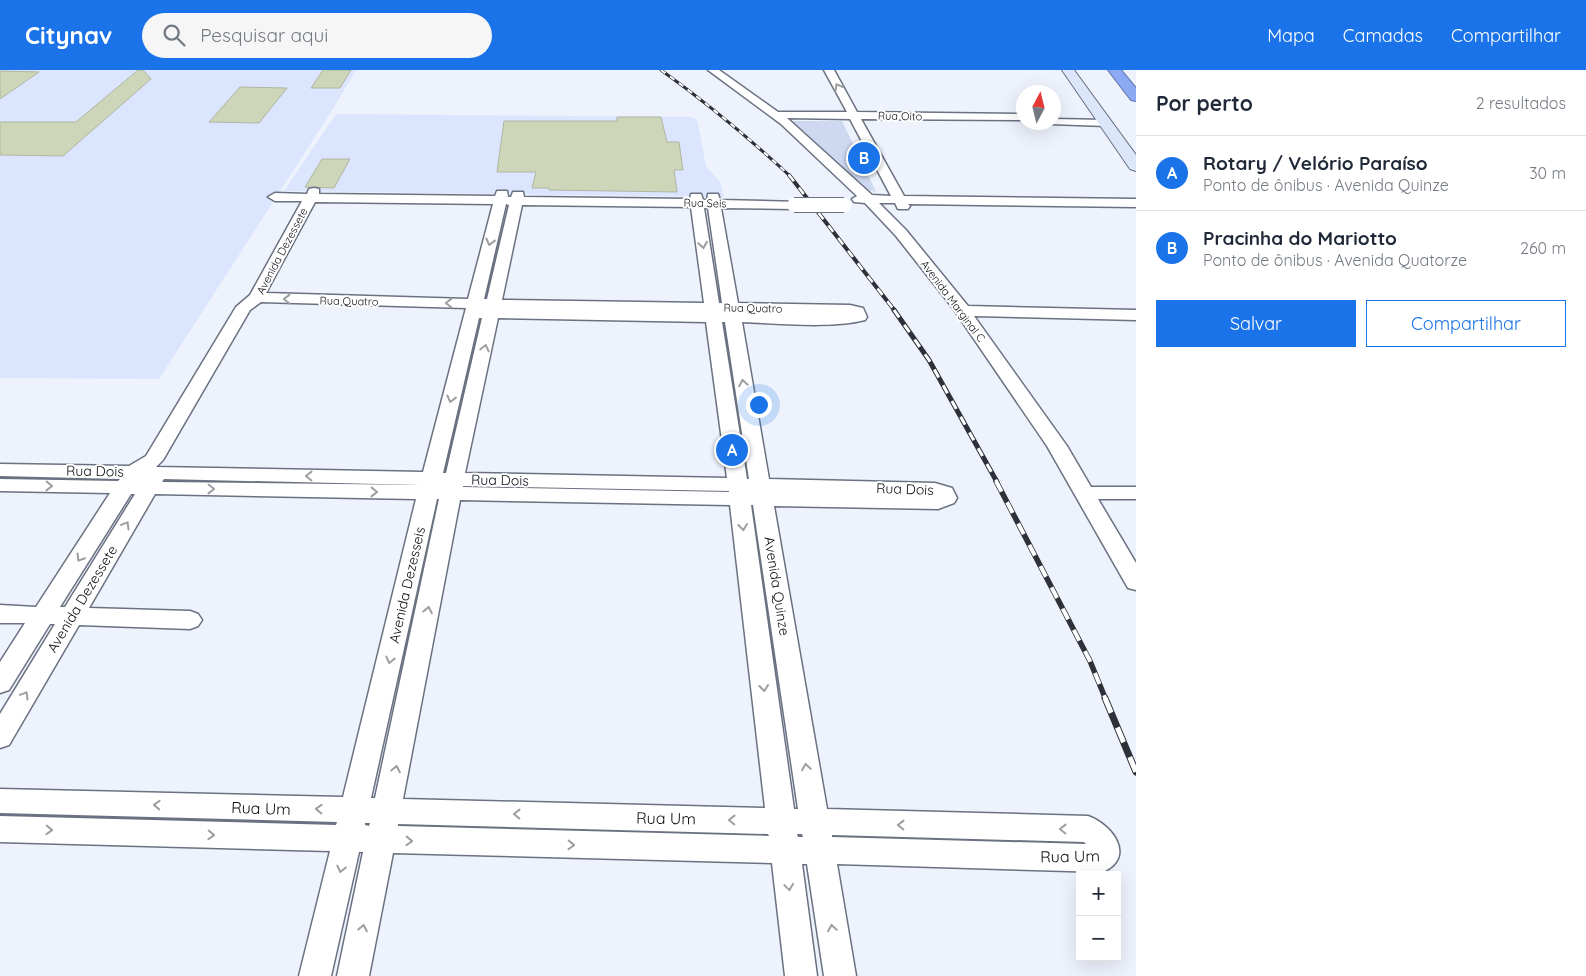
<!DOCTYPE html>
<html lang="pt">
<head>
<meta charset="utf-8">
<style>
  :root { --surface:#fff; --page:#f6f6f7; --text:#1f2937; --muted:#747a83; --line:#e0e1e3; --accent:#1a73e8 }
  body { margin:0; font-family:Quicksand,sans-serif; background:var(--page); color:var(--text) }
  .controls { position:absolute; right:15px; bottom:15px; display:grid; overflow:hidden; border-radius:0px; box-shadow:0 5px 20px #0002 }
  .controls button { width:45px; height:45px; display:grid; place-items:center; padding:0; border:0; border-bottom:1px solid var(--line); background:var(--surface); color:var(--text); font:25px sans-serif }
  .compass { position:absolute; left:1016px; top:15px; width:45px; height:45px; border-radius:50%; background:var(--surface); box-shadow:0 5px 20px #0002; rotate:7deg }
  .you { position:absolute; left:758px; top:334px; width:18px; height:18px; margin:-12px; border:4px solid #fff; border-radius:50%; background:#1a73e8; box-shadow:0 0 0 8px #1a73e833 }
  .badge { display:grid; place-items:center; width:32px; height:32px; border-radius:50%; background:var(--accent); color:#fff; font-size:16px; font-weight:700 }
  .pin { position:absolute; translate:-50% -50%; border:2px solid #fff; box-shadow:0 1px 5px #0006 }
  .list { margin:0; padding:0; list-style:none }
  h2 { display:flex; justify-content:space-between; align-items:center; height:65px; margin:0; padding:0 20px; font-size:21px }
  h2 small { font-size:16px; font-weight:400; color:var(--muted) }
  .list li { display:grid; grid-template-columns:32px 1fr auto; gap:15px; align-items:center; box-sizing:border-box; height:75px; padding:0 20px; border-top:1px solid var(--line) }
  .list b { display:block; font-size:19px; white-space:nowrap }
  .list p { margin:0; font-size:16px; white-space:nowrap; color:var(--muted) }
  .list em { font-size:16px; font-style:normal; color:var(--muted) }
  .actions { display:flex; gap:10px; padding:15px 20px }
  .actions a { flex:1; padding:11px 0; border:1px solid var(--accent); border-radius:0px; text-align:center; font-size:18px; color:var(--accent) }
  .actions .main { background:var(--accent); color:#fff }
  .icon { flex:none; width:28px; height:28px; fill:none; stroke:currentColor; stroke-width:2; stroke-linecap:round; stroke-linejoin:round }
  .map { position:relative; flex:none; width:1136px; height:906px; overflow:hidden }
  header { display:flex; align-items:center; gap:30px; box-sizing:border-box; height:70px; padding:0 25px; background:var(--accent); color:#fff }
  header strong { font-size:24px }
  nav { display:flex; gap:28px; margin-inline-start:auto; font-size:18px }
  .search { width:350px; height:45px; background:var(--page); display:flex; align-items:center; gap:12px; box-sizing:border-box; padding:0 18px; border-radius:28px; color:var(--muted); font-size:19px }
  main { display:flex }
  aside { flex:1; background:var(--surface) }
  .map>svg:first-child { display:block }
  .built { fill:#dbe5fd }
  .green { fill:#ced9f1 }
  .building { fill:#cdd6b8; stroke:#b0b5a4 }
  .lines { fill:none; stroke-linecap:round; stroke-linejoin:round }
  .minor-casing { stroke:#6a7180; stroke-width:3 }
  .secondary-casing { stroke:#6a7180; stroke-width:2 }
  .motorway-casing { stroke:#5e73a4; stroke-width:2 }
  .minor { fill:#fff; fill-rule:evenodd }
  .secondary { fill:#dce6fb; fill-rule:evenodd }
  .motorway { fill:#8baaf3; fill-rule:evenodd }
  .rail-far4-casing { stroke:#2e3137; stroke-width:3 }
  .rail-far3-casing { stroke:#2e3137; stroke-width:4 }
  .rail-far2-casing { stroke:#2e3137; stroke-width:5 }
  .rail-far1-casing { stroke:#2e3137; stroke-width:5.5 }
  .rail-casing { stroke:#2e3137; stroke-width:7 }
  .rail-far4 { stroke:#fff; stroke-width:2; stroke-dasharray:5.5; stroke-linecap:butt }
  .rail-far3 { stroke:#fff; stroke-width:2.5; stroke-dasharray:8; stroke-linecap:butt }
  .rail-far2 { stroke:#fff; stroke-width:3; stroke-dasharray:9; stroke-linecap:butt }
  .rail-far1 { stroke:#fff; stroke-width:4; stroke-dasharray:12; stroke-linecap:butt }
  .rail { stroke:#fff; stroke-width:5; stroke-dasharray:16; stroke-linecap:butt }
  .minor-bridge-casing { stroke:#6a7180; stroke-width:16; stroke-linecap:butt }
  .minor-bridge { stroke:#fff; stroke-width:14 }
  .oneway { stroke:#9d9ea0 }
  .labels { text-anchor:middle; stroke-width:4; stroke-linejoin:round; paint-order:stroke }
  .far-street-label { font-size:11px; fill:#090c11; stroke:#fff }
  .street-label { font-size:14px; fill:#090c11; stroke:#fff }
  .near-street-label { font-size:16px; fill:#090c11; stroke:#fff }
</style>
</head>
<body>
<header>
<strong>Citynav</strong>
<div class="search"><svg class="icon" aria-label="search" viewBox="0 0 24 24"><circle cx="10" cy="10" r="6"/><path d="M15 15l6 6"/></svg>Pesquisar aqui</div>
<nav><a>Mapa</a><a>Camadas</a><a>Compartilhar</a></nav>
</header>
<main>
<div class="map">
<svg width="1136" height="906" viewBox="0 0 1136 906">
  <rect width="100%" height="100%" fill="#edf2fc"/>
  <g class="built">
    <polygon points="0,0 356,0 331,42 159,309 0,308"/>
    <polygon points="336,44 691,47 697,49 706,96 720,112 724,127 284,121"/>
  </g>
  <polygon class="green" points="791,51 842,51 876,122 868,120"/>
  <g class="building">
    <polygon points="138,0 143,0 151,9 63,86 0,85 0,52 76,52"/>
    <polygon points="323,0 351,0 340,18 311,18"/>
    <polygon points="0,1 39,2 0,29"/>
    <polygon points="240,17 287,18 259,53 209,52"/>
    <polygon points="617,47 661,47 667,72 679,72 683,100 674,100 677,122 549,120 549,118 532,118 536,102 497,102 504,51 617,51"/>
    <polygon points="322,89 350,89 334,118 305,117"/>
  </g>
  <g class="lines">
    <g class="minor-casing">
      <g id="minor">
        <path d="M708 0H719L778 42H847L824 0H834L857 42 1024 44V50L861 49 904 126 1136 129V137L908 134 910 136 908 139H898L895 133H879L906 160 968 236 1136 240V250L974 246 1067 376 1091 417H1136V429H1098L1136 493V520L1128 518 1047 376 952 237 896 166 865 133 854 132 852 129 857 126 781 54ZM787 48 850 49 891 126 872 125Z"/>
        <polygon points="1054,49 1106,50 1112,53 1106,56 1050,54 1049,52 1054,52"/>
        <path d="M314 118 319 119V124L495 126 497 121H507L508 127H511L513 122H523L524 127 690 129 691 124H701L703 130H707L708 124H718L720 130 799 132 801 135 794 139 721 138 738 233 850 235 863 238 867 247 865 250C831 259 777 253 742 252L769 409 935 413 952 418 957 428 954 433 938 439 774 436 827 739 1088 746C1113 755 1136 787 1103 802L837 794 856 906H824L807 794H802L817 906H785L772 793 393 783 369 906H337L363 782H359L331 906H299L330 781 0 772V746L336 755 337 752 0 743V719L343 727 416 429 155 424 89 538 190 541 198 544 202 550 198 556 190 559 79 555 9 675 0 678V644L55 554H50L9 620 0 623V592L25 553H0V535L36 537 110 423 0 421V409L118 411 120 409 0 406V394L129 396 146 386 236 237 250 225 302 131H275L268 127 275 123 307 124 309 119ZM315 132 493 134 468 229 266 223ZM506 134 509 135 487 229H484ZM522 135 691 137 704 233 502 230ZM704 138H708L722 233H719ZM261 232 466 238 423 402 156 397 163 390 250 240ZM479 248H482L446 403H443ZM498 248 706 252 727 408 465 403ZM722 252H725L749 409H747ZM164 409 420 415 162 412ZM463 416 729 421V422L463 417ZM131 424H135L65 537H60ZM437 429H439L375 728H371ZM460 430 730 435 765 738 403 729ZM751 435H753L798 739H794ZM365 753H370L369 756 365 755ZM398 754 768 764 769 766 398 756ZM797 764H802L803 767H798ZM832 765 1084 772 1086 774 832 767Z"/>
      </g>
    </g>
    <g class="secondary-casing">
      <polygon id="secondary" points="1062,0 1074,0 1136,85 1136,101 1130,99"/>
    </g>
    <g class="motorway-casing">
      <polygon id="motorway" points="1108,0 1121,0 1136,18 1136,31 1131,30"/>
    </g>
    <use href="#minor" class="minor"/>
    <use href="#secondary" class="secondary"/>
    <use href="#motorway" class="motorway"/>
    <g class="rail-far4-casing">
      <path id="rail-far4" d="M661 0C707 33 749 68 790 106"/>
    </g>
    <g class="rail-far3-casing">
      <polyline id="rail-far3" points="789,105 895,241"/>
    </g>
    <g class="rail-far2-casing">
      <polyline id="rail-far2" points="894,240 929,290 997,412"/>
    </g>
    <g class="rail-far1-casing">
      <polyline id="rail-far1" points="996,411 1090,591 1106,630"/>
    </g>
    <g class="rail-casing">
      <polyline id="rail" points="1105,628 1136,702"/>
    </g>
    <use href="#rail-far4" class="rail-far4"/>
    <use href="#rail-far3" class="rail-far3"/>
    <use href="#rail-far2" class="rail-far2"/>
    <use href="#rail-far1" class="rail-far1"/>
    <use href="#rail" class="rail"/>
    <g class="minor-bridge-casing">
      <polyline id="minor-bridge" points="794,135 844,135"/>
    </g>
    <use href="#minor-bridge" class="minor-bridge"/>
  </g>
  <defs><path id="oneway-chevron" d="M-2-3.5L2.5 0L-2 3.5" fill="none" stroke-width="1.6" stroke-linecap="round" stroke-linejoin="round" transform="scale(1.25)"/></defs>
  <g class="oneway">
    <use href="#oneway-chevron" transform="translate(838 17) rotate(-119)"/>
    <use href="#oneway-chevron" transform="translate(490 172) rotate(104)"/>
    <use href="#oneway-chevron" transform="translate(703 175) rotate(81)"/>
    <use href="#oneway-chevron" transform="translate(287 229) rotate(-179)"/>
    <use href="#oneway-chevron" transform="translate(449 233) rotate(-179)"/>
    <use href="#oneway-chevron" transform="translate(485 278) rotate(-77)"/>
    <use href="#oneway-chevron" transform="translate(743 313) rotate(-100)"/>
    <use href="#oneway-chevron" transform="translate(451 329) rotate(104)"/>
    <use href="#oneway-chevron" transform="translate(309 406) rotate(-179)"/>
    <use href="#oneway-chevron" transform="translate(49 416) rotate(1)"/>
    <use href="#oneway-chevron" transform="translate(211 419) rotate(1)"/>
    <use href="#oneway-chevron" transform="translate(374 422) rotate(1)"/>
    <use href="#oneway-chevron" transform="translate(126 455) rotate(-59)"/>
    <use href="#oneway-chevron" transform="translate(743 457) rotate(83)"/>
    <use href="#oneway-chevron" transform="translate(80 488) rotate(122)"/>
    <use href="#oneway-chevron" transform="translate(428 540) rotate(-79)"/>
    <use href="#oneway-chevron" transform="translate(390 590) rotate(103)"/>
    <use href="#oneway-chevron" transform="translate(764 618) rotate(83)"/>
    <use href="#oneway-chevron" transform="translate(25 625) rotate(-59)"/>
    <use href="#oneway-chevron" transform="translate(806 697) rotate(-99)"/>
    <use href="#oneway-chevron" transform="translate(396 699) rotate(-79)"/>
    <use href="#oneway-chevron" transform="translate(157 735) rotate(-178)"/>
    <use href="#oneway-chevron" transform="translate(319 739) rotate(-178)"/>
    <use href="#oneway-chevron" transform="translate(517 744) rotate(-179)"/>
    <use href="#oneway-chevron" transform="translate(732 750) rotate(-179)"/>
    <use href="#oneway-chevron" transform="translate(901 755) rotate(-179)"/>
    <use href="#oneway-chevron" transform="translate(1063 759) rotate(-179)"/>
    <use href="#oneway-chevron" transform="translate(49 760) rotate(2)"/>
    <use href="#oneway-chevron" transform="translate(211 765) rotate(2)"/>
    <use href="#oneway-chevron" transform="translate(409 771) rotate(2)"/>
    <use href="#oneway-chevron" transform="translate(571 775) rotate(2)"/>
    <use href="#oneway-chevron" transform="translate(341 799) rotate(103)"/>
    <use href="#oneway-chevron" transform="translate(789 817) rotate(82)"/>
    <use href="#oneway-chevron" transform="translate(363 858) rotate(-79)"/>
    <use href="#oneway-chevron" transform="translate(832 858) rotate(-99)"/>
  </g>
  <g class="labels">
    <g class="far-street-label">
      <text transform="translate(900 46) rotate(1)" y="4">Rua Oito</text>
      <text transform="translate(705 133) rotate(1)" y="4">Rua Seis</text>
      <text transform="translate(282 181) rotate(-62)" y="4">Avenida Dezessete</text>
      <text transform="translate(349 231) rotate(1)" y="4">Rua Quatro</text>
      <text transform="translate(953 231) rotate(53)" y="4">Avenida Marginal C</text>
      <text transform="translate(753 238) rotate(1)" y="4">Rua Quatro</text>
    </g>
    <g class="street-label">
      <text transform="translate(95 401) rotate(1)" y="5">Rua Dois</text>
      <text transform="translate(500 410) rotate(1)" y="5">Rua Dois</text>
      <text transform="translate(905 419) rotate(2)" y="5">Rua Dois</text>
      <text transform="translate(407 515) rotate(-77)" y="5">Avenida Dezesseis</text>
      <text transform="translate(777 516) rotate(81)" y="5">Avenida Quinze</text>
      <text transform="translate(82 529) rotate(-59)" y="5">Avenida Dezessete</text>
    </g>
    <g class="near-street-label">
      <text transform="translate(261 738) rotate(2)" y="6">Rua Um</text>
      <text transform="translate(666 748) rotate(1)" y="6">Rua Um</text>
      <text transform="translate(1070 786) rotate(-1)" y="6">Rua Um</text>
    </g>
  </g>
</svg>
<div class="controls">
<button>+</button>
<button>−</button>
</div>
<svg class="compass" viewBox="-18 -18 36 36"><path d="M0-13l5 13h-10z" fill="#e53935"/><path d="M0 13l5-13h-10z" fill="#747a83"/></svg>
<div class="you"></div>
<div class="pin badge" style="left:732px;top:380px">A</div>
<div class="pin badge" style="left:864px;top:88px">B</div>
</div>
<aside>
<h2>Por perto<small>2 resultados</small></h2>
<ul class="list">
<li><span class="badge">A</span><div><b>Rotary / Velório Paraíso</b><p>Ponto de ônibus · Avenida Quinze</p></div><em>30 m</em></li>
<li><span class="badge">B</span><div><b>Pracinha do Mariotto</b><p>Ponto de ônibus · Avenida Quatorze</p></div><em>260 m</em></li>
</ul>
<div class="actions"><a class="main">Salvar</a><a>Compartilhar</a></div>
</aside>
</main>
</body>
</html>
